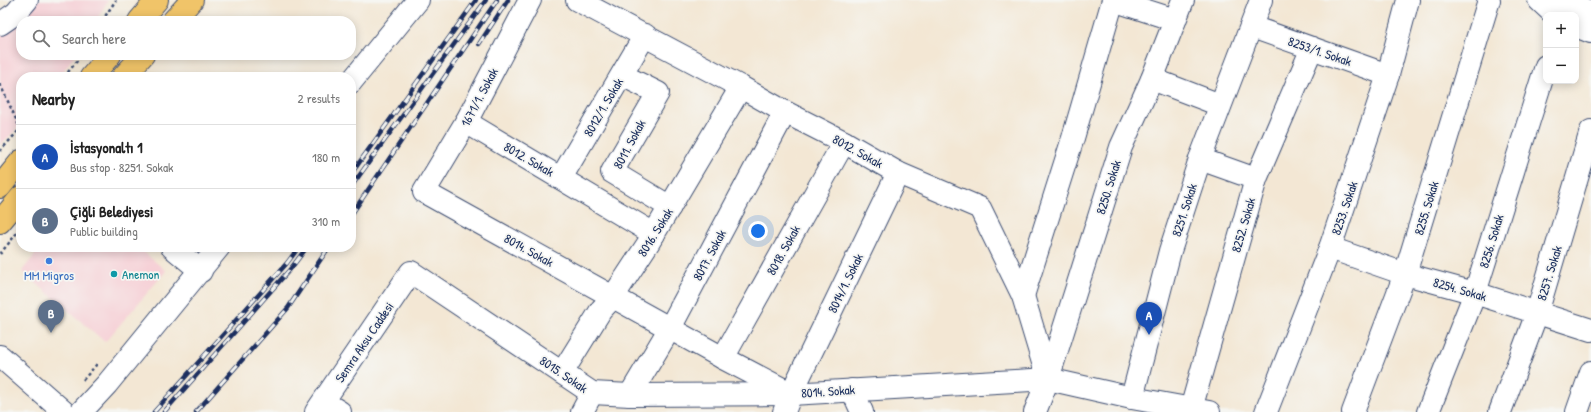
<!DOCTYPE html>
<html lang="en">
<head>
<meta charset="utf-8">
<style>
  :root { --surface:#fff; --page:#f2f2f2; --text:#222; --muted:#767676; --line:#e0e0e0; --accent:#111827 }
  body { margin:0; font-family:"Patrick Hand",sans-serif; background:var(--page); color:var(--text) }
  .controls { position:absolute; right:12px; top:12px; display:grid; overflow:hidden; border-radius:8px; box-shadow:0 2px 10px #0003 }
  .controls button { width:36px; height:36px; display:grid; place-items:center; padding:0; border:0; border-bottom:1px solid var(--line); background:var(--surface); color:var(--text); font:20px sans-serif }
  .you { position:absolute; left:758px; top:231px; width:14px; height:14px; margin:-10px; border:3px solid #fff; border-radius:50%; background:#1a73e8; box-shadow:0 0 0 6px #1a73e833 }
  .badge { display:grid; place-items:center; width:26px; height:26px; border-radius:50%; background:var(--accent); color:#fff; font-size:13px; font-weight:700 }
  .pin { position:absolute; translate:-50% -33px; filter:drop-shadow(0 1px 2px #0008) }
  .pin::after { content:''; position:absolute; top:21px; width:14px; height:12px; background:inherit; clip-path:polygon(0 0,100% 0,50% 100%) }
  .list { margin:0; padding:0; list-style:none }
  h2 { display:flex; justify-content:space-between; align-items:center; height:52px; margin:0; padding:0 16px; font-size:17px }
  h2 small { font-size:13px; font-weight:400; color:var(--muted) }
  .list li { display:grid; grid-template-columns:26px 1fr auto; gap:12px; align-items:center; box-sizing:border-box; height:64px; padding:0 16px; border-top:1px solid var(--line) }
  .list b { display:block; font-size:15px; white-space:nowrap }
  .list p { margin:0; font-size:13px; white-space:nowrap; color:var(--muted) }
  .list em { font-size:13px; font-style:normal; color:var(--muted) }
  .icon { flex:none; width:22px; height:22px; fill:none; stroke:currentColor; stroke-width:2; stroke-linecap:round; stroke-linejoin:round }
  .map { position:relative; flex:none; width:1591px; height:412px; overflow:hidden }
  .search { position:absolute; background:var(--surface); box-shadow:0 2px 10px #0003; left:16px; top:16px; width:340px; height:44px; display:flex; align-items:center; gap:10px; box-sizing:border-box; padding:0 14px; border-radius:16px; color:var(--muted); font-size:15px }
  .panel { position:absolute; background:var(--surface); box-shadow:0 2px 10px #0003; left:16px; top:72px; width:340px; height:180px; border-radius:16px }
  .map>svg:first-child { display:block }
  .built { fill:#f6cfd5 }
  .lines { fill:none; stroke-linecap:round; stroke-linejoin:round }
  .minor-casing { stroke:#3b4b70; stroke-width:24 }
  .highway-casing { stroke:#3b4b70; stroke-width:24 }
  .path { stroke:#3b4b70; stroke-width:2.5; stroke-dasharray:3 3; stroke-linecap:butt }
  .minor { stroke:#fff; stroke-width:22 }
  .highway { stroke:#f0c469; stroke-width:22 }
  .rail-casing { stroke:#1b2f5e; stroke-width:4.5 }
  .rail { stroke:#f6f6f2; stroke-width:3; stroke-dasharray:9; stroke-linecap:butt }
  .shop-dot { fill:#3f7fe0; stroke:#f6f6f2; stroke-width:1.5 }
  .culture-dot { fill:#0f9aa8; stroke:#f6f6f2; stroke-width:1.5 }
  .labels { text-anchor:middle; stroke-width:3.5; stroke-linejoin:round; paint-order:stroke }
  .street-label { font-size:13px; fill:#1b2f5e; stroke:#f6f6f2 }
  .culture-label { font-size:13px; fill:#0d838f; stroke:#f6f6f2; text-anchor:start }
  .shop-label { font-size:13px; fill:#366cbe; stroke:#f6f6f2 }
</style>
</head>
<body>
<div class="map">
<svg width="1591" height="412" viewBox="0 0 1591 412">
  <rect width="100%" height="100%" fill="#f6f6f2"/>
  <filter id="ink" filterUnits="userSpaceOnUse"><feTurbulence type="fractalNoise" baseFrequency=".025" numOctaves="2"/><feDisplacementMap in="SourceGraphic" scale="8" xChannelSelector="R" yChannelSelector="G"/><feConvolveMatrix kernelMatrix="1 2 1 2 8 2 1 2 1" color-interpolation-filters="sRGB"/></filter>
  <filter id="wash" filterUnits="userSpaceOnUse"><feTurbulence type="fractalNoise" baseFrequency=".012" numOctaves="4" result="noise"/><feDisplacementMap in="SourceGraphic" scale="16" xChannelSelector="R" yChannelSelector="G"/><feGaussianBlur stdDeviation="0.9" result="paint"/><feColorMatrix in="noise" values="0 0 0 0 0 0 0 0 0 0 0 0 0 0 0 0 0 1.4 0 .05"/><feComposite in="paint" operator="in"/></filter>
  <g filter="url(#wash)">
    <rect width="100%" height="100%" fill="#f3e7d4"/>
    <g class="built">
      <polygon points="37,0 108,0 96,21 21,21 21,55 75,55 59,77 21,77 21,125 0,145 0,31"/>
      <polygon points="41,247 138,247 166,271 105,342 22,271"/>
    </g>
  </g>
  <g filter="url(#ink)">
    <g class="lines">
      <g class="minor-casing">
        <g id="minor">
          <polyline points="530,0 466,122 424,192 723,358 788,392"/>
          <polyline points="577,0 741,87 785,112 844,142 898,173 980,208 1023,296 1048,379"/>
          <polyline points="1113,0 1175,20"/>
          <polyline points="1539,0 1555,15"/>
          <polyline points="1564,0 1591,13"/>
          <polyline points="0,24 16,13 27,0"/>
          <polyline points="1576,26 1591,32"/>
          <polyline points="1252,27 1388,75"/>
          <polyline points="622,75 658,93 612,172 670,207"/>
          <polyline points="1152,79 1220,105"/>
          <polyline points="351,82 418,0"/>
          <polyline points="466,122 654,234"/>
          <polyline points="1200,159 1256,179"/>
          <polyline points="561,178 645,35"/>
          <polyline points="172,247 201,271"/>
          <polyline points="1330,248 1405,274 1475,293 1591,330"/>
          <polyline points="1023,296 1073,138 1113,0"/>
          <polyline points="0,356 64,412"/>
          <polyline points="723,358 844,142"/>
          <polyline points="562,373 601,310 613,297 649,242 741,87"/>
          <polyline points="852,390 862,412"/>
          <polyline points="630,395 670,328 785,112"/>
          <polyline points="1132,398 1170,251 1200,159 1261,0"/>
          <polyline points="324,402 340,412"/>
          <polyline points="1191,409 1256,179 1312,48"/>
          <polyline points="81,412 107,384 219,247"/>
          <polyline points="316,412 411,272 592,393 630,395 791,394 1048,379 1132,398 1209,412"/>
          <polyline points="582,412 592,393"/>
          <polyline points="784,412 791,394 898,173"/>
          <polyline points="1035,412 1048,379 1121,147 1152,79 1183,0"/>
          <polyline points="1266,412 1330,248 1388,75 1408,0"/>
          <polyline points="1353,412 1405,274 1489,0"/>
          <polyline points="1428,412 1475,293 1546,66"/>
          <polyline points="1500,412 1537,313 1591,131"/>
          <polyline points="1577,412 1591,372"/>
        </g>
      </g>
      <g class="highway-casing">
        <g id="highway">
          <polyline points="139,21 157,0"/>
          <polyline points="173,21 192,0"/>
          <polyline points="91,77 110,55"/>
          <polyline points="123,77 143,55"/>
          <polyline points="0,187 21,161"/>
          <polyline points="0,222 21,197"/>
        </g>
      </g>
      <g class="path">
        <polyline points="102,21 116,0"/>
        <polyline points="64,77 82,55"/>
        <polyline points="0,84 21,130"/>
        <polyline points="0,151 21,128"/>
        <polyline points="0,254 21,228"/>
        <polyline points="83,380 97,364"/>
      </g>
      <use href="#minor" class="minor"/>
      <use href="#highway" class="highway"/>
      <g class="rail-casing">
        <g id="rail">
          <polyline points="479,44 508,0"/>
          <polyline points="351,174 476,0"/>
          <polyline points="351,187 486,0"/>
          <polyline points="351,215 497,0"/>
          <polyline points="154,412 287,263 299,247"/>
          <polyline points="164,412 292,267 307,247"/>
          <polyline points="196,412 288,308 329,247"/>
        </g>
      </g>
      <use href="#rail" class="rail"/>
    </g>
  </g>
  <circle class="shop-dot" cx="49" cy="261" r="4"/>
  <circle class="culture-dot" cx="114" cy="274" r="4"/>
  <g class="labels">
    <g class="street-label">
      <text transform="translate(1320 51) rotate(19)" y="5">8253/1. Sokak</text>
      <text transform="translate(479 97) rotate(-62)" y="5">1671/1. Sokak</text>
      <text transform="translate(603 107) rotate(-60)" y="5">8012/1. Sokak</text>
      <text transform="translate(629 144) rotate(-62)" y="5">8011. Sokak</text>
      <text transform="translate(858 151) rotate(29)" y="5">8012. Sokak</text>
      <text transform="translate(529 159) rotate(30)" y="5">8012. Sokak</text>
      <text transform="translate(1108 187) rotate(-73)" y="5">8250. Sokak</text>
      <text transform="translate(1344 208) rotate(-71)" y="5">8253. Sokak</text>
      <text transform="translate(1426 208) rotate(-73)" y="5">8255. Sokak</text>
      <text transform="translate(1184 210) rotate(-72)" y="5">8251. Sokak</text>
      <text transform="translate(1243 225) rotate(-74)" y="5">8252. Sokak</text>
      <text transform="translate(655 232) rotate(-58)" y="5">8016. Sokak</text>
      <text transform="translate(1491 241) rotate(-73)" y="5">8256. Sokak</text>
      <text transform="translate(529 250) rotate(29)" y="5">8014. Sokak</text>
      <text transform="translate(783 250) rotate(-61)" y="5">8018. Sokak</text>
      <text transform="translate(709 255) rotate(-62)" y="5">8017. Sokak</text>
      <text transform="translate(1549 273) rotate(-73)" y="5">8257. Sokak</text>
      <text transform="translate(845 283) rotate(-64)" y="5">8014/1. Sokak</text>
      <text transform="translate(1460 289) rotate(16)" y="5">8254. Sokak</text>
      <text transform="translate(364 342) rotate(-56)" y="5">Semra Aksu Caddesi</text>
      <text transform="translate(564 374) rotate(34)" y="5">8015. Sokak</text>
      <text transform="translate(828 391) rotate(-4)" y="5">8014. Sokak</text>
    </g>
    <g class="culture-label">
      <text x="122" y="279">Anemon</text>
    </g>
    <g class="shop-label">
      <text x="49" y="280">MM Migros</text>
    </g>
  </g>
</svg>
<div class="controls">
<button>+</button>
<button>−</button>
</div>
<div class="you"></div>
<div class="pin badge" style="left:1149px;top:335px;background:#1a4fb4">A</div>
<div class="pin badge" style="left:51px;top:333px;background:#5c6f8a">B</div>
<div class="search"><svg class="icon" aria-label="search" viewBox="0 0 24 24"><circle cx="10" cy="10" r="6"/><path d="M15 15l6 6"/></svg>Search here</div>
<section class="panel">
<h2>Nearby<small>2 results</small></h2>
<ul class="list">
<li><span class="badge" style="background:#1a4fb4">A</span><div><b>İstasyonaltı 1</b><p>Bus stop · 8251. Sokak</p></div><em>180 m</em></li>
<li><span class="badge" style="background:#5c6f8a">B</span><div><b>Çiğli Belediyesi</b><p>Public building</p></div><em>310 m</em></li>
</ul>
</section>
</div>
</body>
</html>
